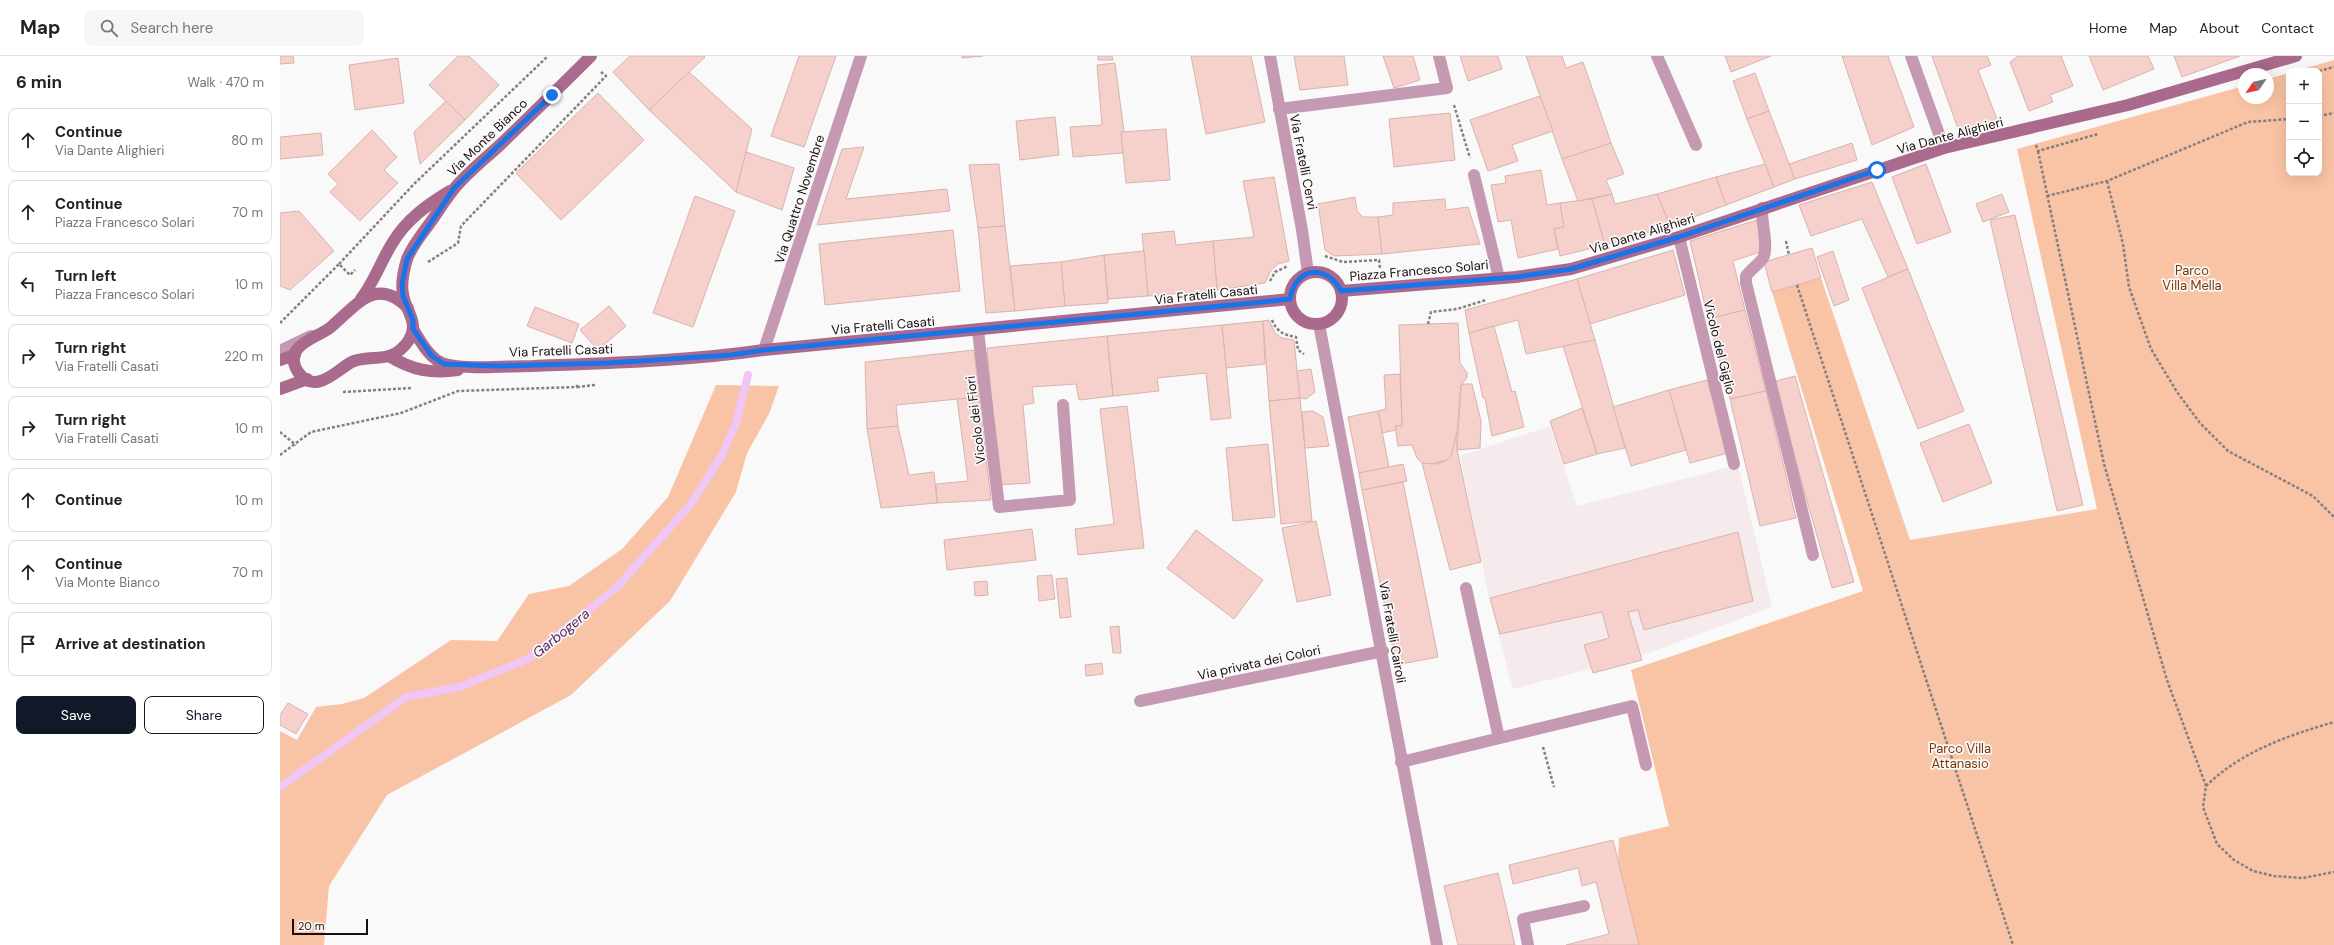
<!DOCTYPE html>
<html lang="en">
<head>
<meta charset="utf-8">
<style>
  :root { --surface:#fff; --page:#f6f6f6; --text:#222; --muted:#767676; --line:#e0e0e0; --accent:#111827 }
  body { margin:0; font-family:"DM Sans",sans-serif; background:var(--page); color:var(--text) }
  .controls { position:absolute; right:12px; top:12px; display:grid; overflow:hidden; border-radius:8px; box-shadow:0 4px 16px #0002 }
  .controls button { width:36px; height:36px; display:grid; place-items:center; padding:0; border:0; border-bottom:1px solid var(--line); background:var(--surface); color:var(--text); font:20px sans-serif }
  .compass { position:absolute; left:1958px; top:12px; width:36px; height:36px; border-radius:50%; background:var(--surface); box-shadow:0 4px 16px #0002; rotate:236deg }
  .scale { position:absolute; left:12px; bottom:10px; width:76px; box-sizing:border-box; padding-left:4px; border:2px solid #1b0e11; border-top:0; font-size:11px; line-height:14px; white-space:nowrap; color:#1b0e11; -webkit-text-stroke:3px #f9f9f9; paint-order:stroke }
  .stop { position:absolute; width:12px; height:12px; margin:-9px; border:3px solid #1a73e8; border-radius:50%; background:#fff }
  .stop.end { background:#1a73e8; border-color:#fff; box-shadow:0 1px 4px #0008 }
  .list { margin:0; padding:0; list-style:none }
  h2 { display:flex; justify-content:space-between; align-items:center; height:52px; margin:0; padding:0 16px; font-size:17px }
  h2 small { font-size:13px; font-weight:400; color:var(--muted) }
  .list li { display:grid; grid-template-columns:26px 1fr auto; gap:12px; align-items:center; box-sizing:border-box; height:64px; margin:0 8px 8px; padding:0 8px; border:1px solid var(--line); border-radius:8px }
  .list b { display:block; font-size:15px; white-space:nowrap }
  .list p { margin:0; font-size:13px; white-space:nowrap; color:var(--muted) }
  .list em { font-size:13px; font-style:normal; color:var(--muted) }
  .actions { display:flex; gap:8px; padding:12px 16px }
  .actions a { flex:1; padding:9px 0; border:1px solid var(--accent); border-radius:8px; text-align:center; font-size:14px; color:var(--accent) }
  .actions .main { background:var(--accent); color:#fff }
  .icon { flex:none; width:22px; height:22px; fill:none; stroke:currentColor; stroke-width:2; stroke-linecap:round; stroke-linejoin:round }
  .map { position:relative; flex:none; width:2054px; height:889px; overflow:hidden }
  header { display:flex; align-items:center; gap:24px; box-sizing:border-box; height:56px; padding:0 20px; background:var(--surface); border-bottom:1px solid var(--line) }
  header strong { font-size:19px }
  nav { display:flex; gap:22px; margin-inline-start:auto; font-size:14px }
  .search { width:280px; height:36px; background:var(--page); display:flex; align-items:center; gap:10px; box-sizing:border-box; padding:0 14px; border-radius:8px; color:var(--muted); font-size:15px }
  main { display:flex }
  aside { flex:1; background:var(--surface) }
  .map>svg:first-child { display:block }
  .built { fill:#f5eaec }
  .green { fill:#f9c3a5 }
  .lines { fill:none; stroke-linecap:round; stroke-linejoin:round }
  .stream { stroke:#efc6f4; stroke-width:8 }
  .building { fill:#f6d0ca; stroke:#d9b3ae }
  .path { stroke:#867f80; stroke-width:2.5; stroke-dasharray:3 2; stroke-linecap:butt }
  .lane { stroke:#c599b1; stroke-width:12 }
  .street { stroke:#c599b1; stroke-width:12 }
  .secondary { stroke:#a96a8e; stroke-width:12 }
  .route { stroke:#1a73e8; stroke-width:5 }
  .labels { text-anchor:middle; stroke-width:3.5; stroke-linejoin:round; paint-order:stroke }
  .street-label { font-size:13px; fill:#1b0e11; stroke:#f9f9f9 }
  .park-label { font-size:13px; fill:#7b3908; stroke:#f9f9f9 }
  .water-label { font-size:14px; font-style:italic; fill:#55255c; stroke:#f9f9f9 }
</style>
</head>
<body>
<header>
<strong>Map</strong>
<div class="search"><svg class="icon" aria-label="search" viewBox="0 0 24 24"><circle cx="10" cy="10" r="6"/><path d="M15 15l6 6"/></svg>Search here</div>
<nav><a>Home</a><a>Map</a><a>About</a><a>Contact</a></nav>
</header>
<main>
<aside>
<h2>6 min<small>Walk · 470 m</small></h2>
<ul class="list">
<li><svg class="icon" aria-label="ahead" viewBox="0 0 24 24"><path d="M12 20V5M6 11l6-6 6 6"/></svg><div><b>Continue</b><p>Via Dante Alighieri</p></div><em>80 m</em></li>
<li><svg class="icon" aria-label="ahead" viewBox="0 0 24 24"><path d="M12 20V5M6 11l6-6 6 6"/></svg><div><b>Continue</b><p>Piazza Francesco Solari</p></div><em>70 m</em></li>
<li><svg class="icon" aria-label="left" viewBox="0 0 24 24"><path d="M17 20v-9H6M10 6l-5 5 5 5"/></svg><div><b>Turn left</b><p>Piazza Francesco Solari</p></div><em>10 m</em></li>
<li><svg class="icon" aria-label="right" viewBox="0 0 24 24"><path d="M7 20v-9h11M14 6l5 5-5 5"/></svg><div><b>Turn right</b><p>Via Fratelli Casati</p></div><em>220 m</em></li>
<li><svg class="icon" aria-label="right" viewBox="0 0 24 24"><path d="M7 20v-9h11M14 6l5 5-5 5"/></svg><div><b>Turn right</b><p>Via Fratelli Casati</p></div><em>10 m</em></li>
<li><svg class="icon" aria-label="ahead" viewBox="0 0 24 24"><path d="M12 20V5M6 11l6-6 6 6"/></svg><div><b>Continue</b></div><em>10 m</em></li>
<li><svg class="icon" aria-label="ahead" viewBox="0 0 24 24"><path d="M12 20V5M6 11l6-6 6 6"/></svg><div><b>Continue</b><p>Via Monte Bianco</p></div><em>70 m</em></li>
<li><svg class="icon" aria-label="arrive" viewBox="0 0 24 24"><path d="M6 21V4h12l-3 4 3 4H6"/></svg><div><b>Arrive at destination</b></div></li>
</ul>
<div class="actions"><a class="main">Save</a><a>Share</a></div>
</aside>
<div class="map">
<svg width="2054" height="889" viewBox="0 0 2054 889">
  <rect width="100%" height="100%" fill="#f9f9f9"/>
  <polygon class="built" points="1270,370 1297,450 1458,409 1492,551 1363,599 1233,633 1209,542 1180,400"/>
  <g class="green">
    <polygon points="2054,4 2054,889 1359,889 1338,804 1339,782 1389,770 1351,614 1583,535 1492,236 1541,222 1630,484 1817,453 1737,93 1964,30 1964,42 1988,42 1988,23 2009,17 2009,117 2039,117 2039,15 2016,15"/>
    <polygon points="436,329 499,330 489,358 467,397 456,436 390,545 291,639 107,739 49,830 44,889 0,889 0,675 17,684 36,651 62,648 84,642 171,584 217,585 249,538 289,530 342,493 388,441"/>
  </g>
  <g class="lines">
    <polyline class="stream" points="0,731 126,641 179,631 248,603 337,531 411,448 442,399 456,367 468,319"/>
  </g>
  <g class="building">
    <polygon points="0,0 13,0 14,7 0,8"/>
    <polygon points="178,0 189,0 219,29 185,64 149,29"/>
    <polygon points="350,0 424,0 425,1 369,54 333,16"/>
    <polygon points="519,0 556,0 524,91 491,80"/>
    <polygon points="682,0 703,0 682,2"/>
    <polygon points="818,0 832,0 833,4 818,4"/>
    <polygon points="911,0 971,0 985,66 926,78"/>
    <polygon points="1014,0 1064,0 1068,29 1020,34"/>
    <polygon points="1103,0 1133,0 1140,24 1114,32"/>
    <polygon points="1180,0 1218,0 1222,13 1188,25"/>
    <polygon points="1246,0 1282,0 1286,12 1303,6 1331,87 1282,103"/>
    <polygon points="1445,0 1491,0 1451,16"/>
    <polygon points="1562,0 1608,0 1634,71 1592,89"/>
    <polygon points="1652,0 1707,0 1711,9 1698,14 1717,63 1688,74 1677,70"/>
    <polygon points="1738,0 1781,0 1793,30 1770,39 1773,46 1749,55 1730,6"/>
    <polygon points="1809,0 1868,0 1874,13 1823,34"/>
    <polygon points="1894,0 1960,0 1902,21"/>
    <polygon points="118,2 124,47 75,54 69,9"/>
    <polygon points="835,7 844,76 841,76 843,97 793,101 790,71 822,69 817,9"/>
    <polygon points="409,16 472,73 456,136 369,54"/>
    <polygon points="1475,17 1489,55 1467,63 1453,25"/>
    <polygon points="318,37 364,84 281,164 236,117"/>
    <polygon points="1260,40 1273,75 1232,89 1238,105 1208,115 1190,64"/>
    <polygon points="166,45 185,64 140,108 134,76"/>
    <polygon points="1489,55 1515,123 1494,131 1467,63"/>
    <polygon points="1170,57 1175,104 1114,111 1109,63"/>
    <polygon points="775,61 779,99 740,104 736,65"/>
    <polygon points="886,73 890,124 846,127 841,76"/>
    <polygon points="92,74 117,101 104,114 118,127 80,165 50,136 58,128 48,118"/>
    <polygon points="41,77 43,99 0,103 0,81"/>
    <polygon points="1331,87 1344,118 1326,124 1332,138 1298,145 1282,103"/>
    <polygon points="1572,87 1577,104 1515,123 1509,108"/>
    <polygon points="584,91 566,143 667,133 670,155 537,169 562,93"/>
    <polygon points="466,96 514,112 502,154 456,136"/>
    <polygon points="719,108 725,170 698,172 689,109"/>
    <polygon points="1485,108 1494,131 1446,149 1436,121"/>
    <polygon points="1646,108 1671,176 1637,188 1612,121"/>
    <polygon points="1261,114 1267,149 1280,147 1284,171 1274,173 1278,193 1238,202 1231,164 1218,166 1211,129 1226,127 1225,120"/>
    <polygon points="994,121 1009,205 998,208 991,214 985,227 937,234 933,185 974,181 963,125"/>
    <polygon points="1436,121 1446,149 1390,170 1377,138"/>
    <polygon points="1592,126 1628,213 1608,221 1582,163 1531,180 1519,149"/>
    <polygon points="1332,138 1335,148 1377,138 1390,170 1325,189 1312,143"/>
    <polygon points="1722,138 1729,156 1703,166 1696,148"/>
    <polygon points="415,140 455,155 413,271 373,257"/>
    <polygon points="1075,141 1077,155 1083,161 1098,161 1102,198 1054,200 1045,194 1038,148"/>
    <polygon points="1165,143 1166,154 1188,151 1200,188 1102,198 1098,161 1113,159 1113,147"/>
    <polygon points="1312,143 1325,189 1280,200 1274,173 1284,171 1280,147"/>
    <polygon points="19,155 54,195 10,234 0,230 0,157"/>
    <polygon points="1735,159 1803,449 1777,455 1710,164"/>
    <polygon points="1477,164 1483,195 1453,205 1465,254 1428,263 1410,185"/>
    <polygon points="725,170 735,255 706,257 698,172"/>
    <polygon points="673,174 680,235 545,249 539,188"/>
    <polygon points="894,175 896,189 933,185 937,234 868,240 862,178"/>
    <polygon points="1532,192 1541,222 1492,236 1484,206"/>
    <polygon points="1393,194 1405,239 1310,268 1297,223"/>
    <polygon points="864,195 868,240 828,243 824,199"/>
    <polygon points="1553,195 1569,244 1554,250 1537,201"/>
    <polygon points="824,199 828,247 785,250 781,206"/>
    <polygon points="781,206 785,250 735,255 730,210"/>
    <polygon points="1628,213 1684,355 1638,373 1582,232"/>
    <polygon points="1297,223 1315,284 1246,298 1238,264 1189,277 1185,254"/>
    <polygon points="329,250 346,270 318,294 300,274"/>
    <polygon points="255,251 299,268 292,287 247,270"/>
    <polygon points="1465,254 1486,335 1450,343 1428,263"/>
    <polygon points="989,264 995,277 1002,282 1014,284 1020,342 989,345 983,265"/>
    <polygon points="983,265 985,308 946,312 942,269"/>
    <polygon points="1178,267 1180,307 1187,317 1187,322 1181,329 1177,376 1171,400 1167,404 1148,409 1142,407 1137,402 1132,389 1118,390 1115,370 1122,370 1119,269"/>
    <polygon points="942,269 951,362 931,364 926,317 877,322 879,335 833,340 827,280"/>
    <polygon points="1214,270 1232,336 1235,335 1244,371 1212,380 1205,342 1203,342 1189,277"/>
    <polygon points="827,280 833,340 799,344 796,328 752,331 754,347 743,349 750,427 719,429 707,292"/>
    <polygon points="1315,284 1345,392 1317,398 1283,290"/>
    <polygon points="694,294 699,341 616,349 618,370 587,373 585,306"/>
    <polygon points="1031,313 1035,336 1026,343 1020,342 1017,315"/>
    <polygon points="1120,318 1122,370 1115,370 1116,374 1102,377 1098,355 1106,353 1104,319"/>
    <polygon points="1515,320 1574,526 1552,532 1493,326"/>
    <polygon points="1427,324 1448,397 1410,407 1389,334"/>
    <polygon points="1184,328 1192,328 1201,365 1200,392 1177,394 1181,329"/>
    <polygon points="1389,334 1406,394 1351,410 1333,351"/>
    <polygon points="1486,335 1516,462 1480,470 1450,343"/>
    <polygon points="699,341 711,444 657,447 656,428 688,425 677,343"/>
    <polygon points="1020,342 1032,465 1001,468 989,345"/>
    <polygon points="847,350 864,492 798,499 795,473 834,468 820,353"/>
    <polygon points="1302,352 1317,398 1284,408 1270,365"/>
    <polygon points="1033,355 1043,361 1049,390 1025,392 1022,356"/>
    <polygon points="1098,355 1109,411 1079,417 1068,361"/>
    <polygon points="1689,368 1712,427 1663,446 1640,387"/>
    <polygon points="618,370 629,419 654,416 657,447 601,452 587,373"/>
    <polygon points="1177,376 1177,394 1201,506 1170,514 1142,407 1157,408 1167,404 1171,400"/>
    <polygon points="988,388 995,461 953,465 946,392"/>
    <polygon points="1123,408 1127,425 1082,434 1079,417"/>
    <polygon points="1123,426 1158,601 1116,609 1082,434"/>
    <polygon points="1036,465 1051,539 1017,546 1002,472"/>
    <polygon points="752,473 756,504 667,514 664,484"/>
    <polygon points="916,474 983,524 954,563 887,512"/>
    <polygon points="1458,476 1473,545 1364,574 1358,554 1348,556 1362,604 1313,617 1304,589 1329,582 1322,556 1220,578 1210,542"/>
    <polygon points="772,519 775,543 759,545 757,520"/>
    <polygon points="787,522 791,561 780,562 776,523"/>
    <polygon points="707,525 708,539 695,540 694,526"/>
    <polygon points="839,570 841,597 833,597 830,571"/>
    <polygon points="822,607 823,618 806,620 805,609"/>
    <polygon points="8,647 28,658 16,678 0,669 0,659"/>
    <polygon points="1333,784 1359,889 1286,889 1329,878 1316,826 1302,830 1298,812 1233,828 1229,809"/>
    <polygon points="1218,817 1235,889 1178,889 1164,830"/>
  </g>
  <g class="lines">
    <g class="path">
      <polyline points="2039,15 2054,11"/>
      <polyline points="1174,49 1190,102"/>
      <polyline points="2039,60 2054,57"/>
      <polyline points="1756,89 1758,95 1818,78"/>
      <polyline points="1758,95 1824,408 1887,624 1926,730 1923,751 1937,788 1954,804 1973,815 1994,820 2023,822 2054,816"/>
      <polyline points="1827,125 1843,188 1849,231 1871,293 1897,336 1920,367 1948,395 2033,440 2054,461"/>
      <polyline points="1767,140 1827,125 1968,66 2009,63"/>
      <polyline points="1506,185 1509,199"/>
      <polyline points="1045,200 1063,206 1099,204 1100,212"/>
      <polyline points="148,206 178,187 181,170 326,20 321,16"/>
      <polyline points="59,208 134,128 268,0"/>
      <polyline points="990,225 995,216 1008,210"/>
      <polyline points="1517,229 1733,889"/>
      <path d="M992 264C997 276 1004 279 1016 281L1018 294 1024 298"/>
      <polyline points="0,267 59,208 70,219 75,214"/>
      <polyline points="1148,268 1151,256 1177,253 1206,244"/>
      <polyline points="297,331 315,329"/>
      <polyline points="63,336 132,332"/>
      <polyline points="0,376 16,389"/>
      <polyline points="0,399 31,376 121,357 178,335 297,331 297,327"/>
      <polyline points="1263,691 1274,731"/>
      <path d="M1926 730C1962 695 2007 680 2054 666"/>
    </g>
    <g class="lane">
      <polyline points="1377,0 1416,89"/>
      <polyline points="999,53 1167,32 1159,0"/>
      <polyline points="1194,119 1219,222"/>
      <path d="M1482 152C1481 165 1489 192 1483 202 1479 208 1471 213 1466 220V227L1533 499"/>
      <polyline points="1399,181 1454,408"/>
      <polyline points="698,275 719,451 790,444 783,349"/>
      <polyline points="1186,532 1219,682"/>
      <polyline points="1121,706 1352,650 1366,709"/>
      <polyline points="1248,889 1243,863 1304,850"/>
    </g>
    <g class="street">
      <polyline points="990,0 1022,174 1028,217"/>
      <polyline points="1631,0 1664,92"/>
      <polyline points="1039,268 1157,889"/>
      <polyline points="484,294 581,0"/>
      <polyline points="0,295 31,280"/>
      <polyline points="860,645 1103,595"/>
    </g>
    <g class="secondary">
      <circle cx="1036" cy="242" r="26"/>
      <polyline points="1061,235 1236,221 1291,213 1399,181 1664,92 1848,49 2016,0"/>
      <path d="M81 243C94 226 101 205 113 186 127 163 147 149 170 135"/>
      <path d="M128 252C96 219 76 250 51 271 38 282 1 289 18 316 36 342 60 310 74 305 94 298 112 309 129 284 140 266 125 255 123 238 121 228 124 213 127 203 132 190 142 178 150 167 158 156 165 144 174 133 187 117 205 103 221 88 251 59 281 30 311 0"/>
      <path d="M133 273C140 285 151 305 165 308 189 314 228 310 253 310 330 307 408 305 484 294L1010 243"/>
      <path d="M109 300C132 314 151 318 178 314"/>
      <polyline points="0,304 15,299"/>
      <polyline points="0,333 27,323"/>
    </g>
  </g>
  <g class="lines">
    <path class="route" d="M272 39 174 132 127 203 122 228 123 240 133 264V273L152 300 164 308 217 310 328 307 451 299 484 294 973 247 1010 243C1015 211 1046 207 1061 235L1236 221 1291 213 1399 181 1597 114"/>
  </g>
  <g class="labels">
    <g class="street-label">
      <text transform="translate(1670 79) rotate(-15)" y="5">Via Dante Alighieri</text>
      <text transform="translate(207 81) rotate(-44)" y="5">Via Monte Bianco</text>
      <text transform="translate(1024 106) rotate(79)" y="5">Via Fratelli Cervi</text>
      <text transform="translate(519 143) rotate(-72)" y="5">Via Quattro Novembre</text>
      <text transform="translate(1362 177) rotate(-17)" y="5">Via Dante Alighieri</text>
      <text transform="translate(1139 214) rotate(-5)" y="5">Piazza Francesco Solari</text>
      <text transform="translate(926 238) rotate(-6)" y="5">Via Fratelli Casati</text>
      <text transform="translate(603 269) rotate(-5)" y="5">Via Fratelli Casati</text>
      <text transform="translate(1440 291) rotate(76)" y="5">Vicolo del Giglio</text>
      <text transform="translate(281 294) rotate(-2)" y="5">Via Fratelli Casati</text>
      <text transform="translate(695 364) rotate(-97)" y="5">Vicolo dei Fiori</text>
      <text transform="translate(1113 576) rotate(80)" y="5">Via Fratelli Cairoli</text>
      <text transform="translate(979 606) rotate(-12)" y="5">Via privata dei Colori</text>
    </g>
    <g class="park-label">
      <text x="1912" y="219">Parco<tspan x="1912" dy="15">Villa Mella</tspan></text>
      <text x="1680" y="697">Parco Villa<tspan x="1680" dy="15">Attanasio</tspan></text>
    </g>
    <g class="water-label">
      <text transform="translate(281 577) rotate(-39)" y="5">Garbogera</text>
    </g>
  </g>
</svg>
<div class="controls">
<button>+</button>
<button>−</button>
<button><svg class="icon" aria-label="locate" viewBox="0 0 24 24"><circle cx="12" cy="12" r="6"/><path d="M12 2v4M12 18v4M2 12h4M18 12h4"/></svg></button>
</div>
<svg class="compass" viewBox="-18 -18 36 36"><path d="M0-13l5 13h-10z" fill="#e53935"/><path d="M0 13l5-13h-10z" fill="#767676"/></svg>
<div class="scale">20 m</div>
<div class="stop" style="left:1597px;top:114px"></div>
<div class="stop end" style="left:272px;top:39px"></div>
</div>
</main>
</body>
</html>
